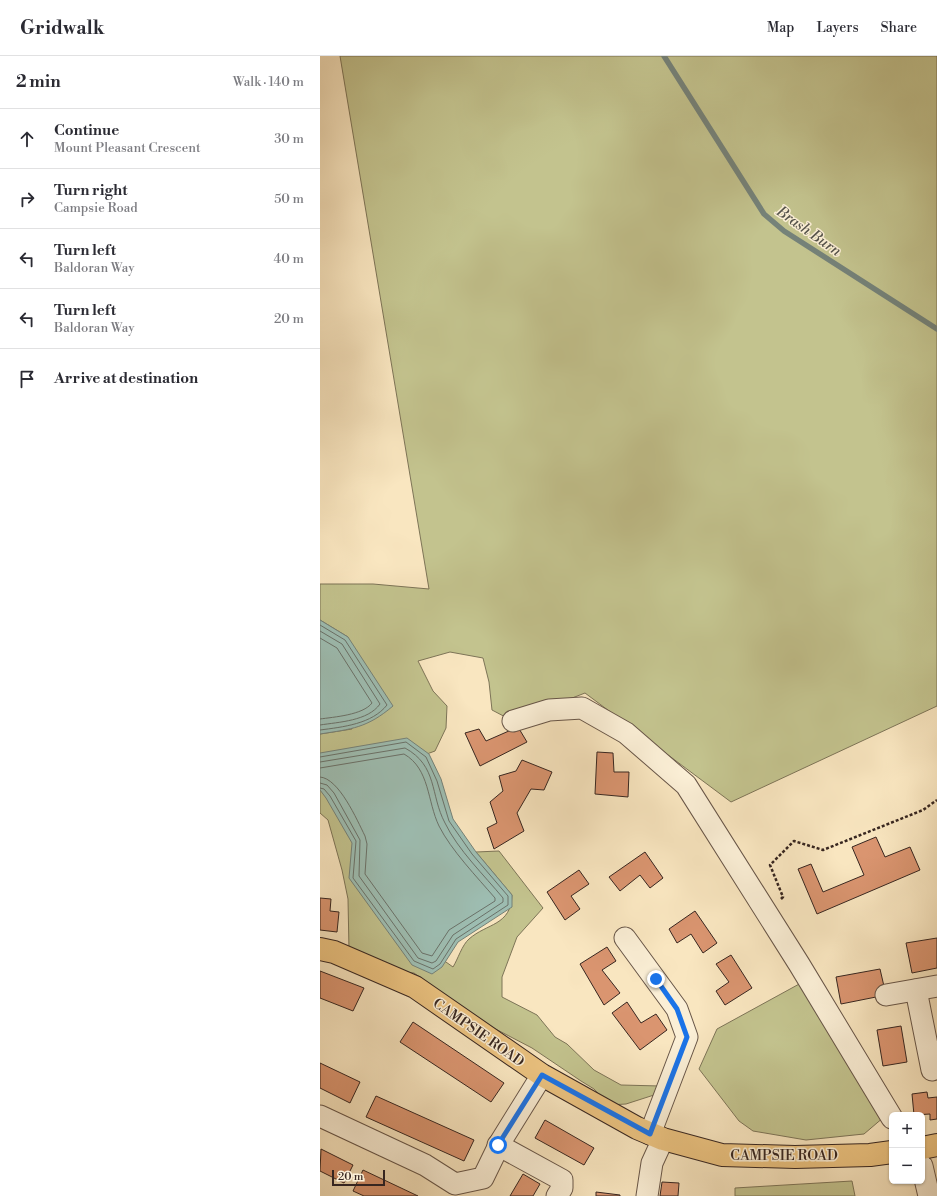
<!DOCTYPE html>
<html lang="en">
<head>
<meta charset="utf-8">
<style>
  :root { --surface:#fff; --page:#f2f2f3; --text:#2b2b33; --muted:#7c7c81; --line:#e1e1e2 }
  body { margin:0; font-family:"Libre Bodoni",serif; background:var(--page); color:var(--text) }
  .controls { position:absolute; right:12px; bottom:12px; display:grid; overflow:hidden; border-radius:6px; box-shadow:0 1px 3px #0004 }
  .controls button { width:36px; height:36px; display:grid; place-items:center; padding:0; border:0; border-bottom:1px solid var(--line); background:var(--surface); color:var(--text); font:20px sans-serif }
  .scale { position:absolute; left:12px; bottom:10px; width:53px; box-sizing:border-box; padding-left:4px; border:2px solid #372620; border-top:0; font-size:11px; line-height:14px; white-space:nowrap; color:#372620; -webkit-text-stroke:3px #fbefd6; paint-order:stroke }
  .stop { position:absolute; width:12px; height:12px; margin:-9px; border:3px solid #1a73e8; border-radius:50%; background:#fff }
  .stop.end { background:#1a73e8; border-color:#fff; box-shadow:0 1px 4px #0008 }
  .list { margin:0; padding:0; list-style:none }
  h2 { display:flex; justify-content:space-between; align-items:center; height:52px; margin:0; padding:0 16px; font-size:17px }
  h2 small { font-size:13px; font-weight:400; color:var(--muted) }
  .list li { display:grid; grid-template-columns:26px 1fr auto; gap:12px; align-items:center; box-sizing:border-box; height:60px; padding:0 16px; border-top:1px solid var(--line) }
  .list b { display:block; font-size:15px; white-space:nowrap }
  .list p { margin:0; font-size:13px; white-space:nowrap; color:var(--muted) }
  .list em { font-size:13px; font-style:normal; color:var(--muted) }
  .icon { flex:none; width:22px; height:22px; fill:none; stroke:currentColor; stroke-width:2; stroke-linecap:round; stroke-linejoin:round }
  .map { position:relative; flex:none; width:617px; height:1140px; overflow:hidden }
  header { display:flex; align-items:center; gap:24px; box-sizing:border-box; height:56px; padding:0 20px; background:var(--surface); border-bottom:1px solid var(--line) }
  header strong { font-size:19px }
  nav { display:flex; gap:22px; margin-inline-start:auto; font-size:14px }
  main { display:flex }
  aside { flex:1; background:var(--surface) }
  .map>svg:first-child { display:block }
  .green { fill:#c3c38e; stroke:#7d7457 }
  .water { fill:#9ebfb4; stroke:#758279 }
  .lines { fill:none; stroke-linecap:round; stroke-linejoin:round }
  .shore { stroke:#6a726a; stroke-width:1 }
  .stream { stroke:#758279; stroke-width:5.5 }
  .building { fill:#da9570; stroke:#372620 }
  .minor-casing { stroke:#685648; stroke-width:23 }
  .major-casing { stroke:#372620; stroke-width:24 }
  .path { stroke:#372620; stroke-width:2.5; stroke-dasharray:3 2; stroke-linecap:butt }
  .minor { stroke:#fbefd6; stroke-width:21 }
  .major { stroke:#ecc380; stroke-width:22 }
  .route { stroke:#1a73e8; stroke-width:5 }
  .labels { text-anchor:middle; stroke-width:3; stroke-linejoin:round; paint-order:stroke }
  .street-label { font-size:14px; fill:#372620; stroke:#fbefd6 }
  .water-label { font-size:15px; font-style:italic; fill:#56544c; stroke:#fbefd6 }
</style>
</head>
<body>
<header>
<strong>Gridwalk</strong>
<nav><a>Map</a><a>Layers</a><a>Share</a></nav>
</header>
<main>
<aside>
<h2>2 min<small>Walk · 140 m</small></h2>
<ul class="list">
<li><svg class="icon" aria-label="ahead" viewBox="0 0 24 24"><path d="M12 20V5M6 11l6-6 6 6"/></svg><div><b>Continue</b><p>Mount Pleasant Crescent</p></div><em>30 m</em></li>
<li><svg class="icon" aria-label="right" viewBox="0 0 24 24"><path d="M7 20v-9h11M14 6l5 5-5 5"/></svg><div><b>Turn right</b><p>Campsie Road</p></div><em>50 m</em></li>
<li><svg class="icon" aria-label="left" viewBox="0 0 24 24"><path d="M17 20v-9H6M10 6l-5 5 5 5"/></svg><div><b>Turn left</b><p>Baldoran Way</p></div><em>40 m</em></li>
<li><svg class="icon" aria-label="left" viewBox="0 0 24 24"><path d="M17 20v-9H6M10 6l-5 5 5 5"/></svg><div><b>Turn left</b><p>Baldoran Way</p></div><em>20 m</em></li>
<li><svg class="icon" aria-label="arrive" viewBox="0 0 24 24"><path d="M6 21V4h12l-3 4 3 4H6"/></svg><div><b>Arrive at destination</b></div></li>
</ul>
</aside>
<div class="map">
<svg width="617" height="1140" viewBox="0 0 617 1140">
  <rect width="100%" height="100%" fill="#f9e6c0"/>
  <filter id="stains"><feTurbulence type="fractalNoise" baseFrequency=".005" numOctaves="4"/><feColorMatrix values="0 0 0 0 .2 0 0 0 0 .09 0 0 0 0 .02 0 0 0 .5 -.17"/></filter>
  <radialGradient id="worn" r=".72"><stop offset=".6" stop-color="#630" stop-opacity="0"/><stop offset="1" stop-color="#630" stop-opacity=".3"/></radialGradient>
  <g class="green">
    <path d="M20 0H617V650L411 746 265 637 193 665 172 654 169 626 163 602 130 596 98 605 113 635 127 650 126 672 115 695 85 706 109 894 133 911C138 903 142 889 149 883 167 867 191 870 192 839L156 796 179 795 223 852 197 881 182 921V941L217 959 235 981 247 988 274 1014 301 1029 340 1030 334 1039 306 1048 289 1049 274 1033 261 1025 212 992 166 968 94 917 75 916 29 894 28 843 22 814 8 764 0 757V678L32 673 28 581 0 564V528H53L109 533Z"/>
    <polygon points="481,927 564,1061 544,1078 486,1084 433,1075 419,1065 379,1013 397,973"/>
    <polygon points="532,1125 535,1140 415,1140 415,1132"/>
  </g>
  <g class="water">
    <path d="M0 564 28 581 73 650C47 672 32 673 0 678Z"/>
    <polygon points="87,682 109,698 121,723 133,763 156,796 192,839 192,851 138,886 122,911 112,918 92,909 29,822 32,787 6,742 0,734 0,697"/>
  </g>
  <g class="lines">
    <g class="shore">
      <path d="M0 569 25 584 67 649C52 668 23 671 0 674"/>
      <path d="M0 575 22 588 60 648C48 665 19 666 0 669"/>
      <path d="M0 582 17 592 52 647C43 659 14 661 0 663"/>
      <polyline points="0,701 86,686 106,701 117,725 129,765 152,798 188,840 188,849 136,883 120,908 113,913 94,905 33,822 36,785 10,740 4,733 0,732"/>
      <path d="M0 706 85 692C118 710 110 739 125 767 138 794 164 819 183 842V846L133 879 116 905 112 907 98 902 39 820 40 784 14 737 7 729 0 727"/>
      <path d="M0 712 84 698C110 713 107 745 119 770 131 794 157 821 175 842V845L129 874 112 900 102 897 45 818 47 788 45 780C37 764 19 722 0 721"/>
    </g>
    <polyline class="stream" points="344,0 444,158 464,175 617,273"/>
  </g>
  <g class="building">
    <polygon points="198,671 207,686 160,710 145,677 159,673 166,685"/>
    <polygon points="277,696 293,697 294,716 309,716 308,741 275,738"/>
    <polygon points="202,704 232,716 224,734 211,733 197,757 204,775 174,793 167,772 177,767 170,746 183,735 179,720 196,715"/>
    <polygon points="556,781 565,801 590,791 600,814 497,858 478,813 491,808 503,836 544,819 532,791"/>
    <polygon points="325,796 343,822 330,832 320,819 300,835 289,821"/>
    <polygon points="259,814 269,828 251,840 260,853 245,864 227,836"/>
    <polygon points="0,842 11,843 10,855 19,856 17,876 0,874"/>
    <polygon points="375,855 397,887 383,897 371,878 357,887 349,873"/>
    <polygon points="617,882 617,912 592,917 586,887"/>
    <polygon points="287,891 296,905 282,914 300,937 284,949 260,908"/>
    <polygon points="411,899 432,932 405,949 396,935 409,926 396,908"/>
    <polygon points="560,913 566,939 521,948 516,921"/>
    <polygon points="0,915 44,932 33,955 0,942"/>
    <polygon points="307,946 321,967 336,958 347,974 320,994 292,957"/>
    <polygon points="93,966 184,1027 171,1046 80,986"/>
    <polygon points="581,970 587,1006 563,1010 557,974"/>
    <polygon points="0,1007 40,1026 30,1047 0,1032"/>
    <polygon points="607,1036 608,1042 617,1041 617,1063 610,1064 610,1058 594,1059 592,1038"/>
    <polygon points="56,1040 154,1084 144,1105 46,1061"/>
    <polygon points="225,1064 274,1092 264,1109 215,1082"/>
    <polygon points="1,1093 33,1109 24,1127 0,1115"/>
    <polygon points="43,1114 98,1140 44,1140 33,1135"/>
    <polygon points="203,1118 220,1128 213,1140 190,1140"/>
    <polygon points="342,1126 359,1127 358,1140 340,1140"/>
    <polygon points="276,1136 300,1139 300,1140 276,1140"/>
  </g>
  <g class="lines">
    <g class="minor-casing">
      <g id="minor">
        <polyline points="193,665 229,654 262,652 306,677 366,729 479,908 572,1062"/>
        <polyline points="305,882 357,953 367,981 330,1078"/>
        <polyline points="596,934 612,1014"/>
        <polyline points="566,939 617,930"/>
        <polyline points="0,1060 105,1109 135,1128 163,1122 181,1085 222,1019"/>
        <polyline points="178,1089 242,1124 242,1132 237,1140"/>
        <polyline points="602,1110 609,1140"/>
        <polyline points="327,1140 332,1107 343,1083"/>
      </g>
    </g>
    <g class="major-casing">
      <g id="major">
        <polyline points="0,893 14,896 95,931 222,1019 317,1072 343,1083 402,1099 475,1101 550,1099 572,1096"/>
        <polyline points="602,1092 617,1089"/>
      </g>
    </g>
    <polyline class="path" points="461,843 463,841 450,809 474,785 503,794 603,754 617,744"/>
    <use href="#minor" class="minor"/>
    <use href="#major" class="major"/>
  </g>
  <g class="lines">
    <polyline class="route" points="178,1089 222,1019 330,1078 367,981 357,953 336,923"/>
  </g>
  <g class="labels">
    <g class="street-label">
      <text transform="translate(159 976) rotate(35)" y="5">CAMPSIE ROAD</text>
      <text x="464" y="1104">CAMPSIE ROAD</text>
    </g>
    <g class="water-label">
      <text transform="translate(489 175) rotate(35)" y="5">Brash Burn</text>
    </g>
  </g>
  <rect width="100%" height="100%" filter="url(#stains)"/>
  <rect width="100%" height="100%" fill="url(#worn)"/>
</svg>
<div class="controls">
<button>+</button>
<button>−</button>
</div>
<div class="scale">20 m</div>
<div class="stop" style="left:178px;top:1089px"></div>
<div class="stop end" style="left:336px;top:923px"></div>
</div>
</main>
</body>
</html>
